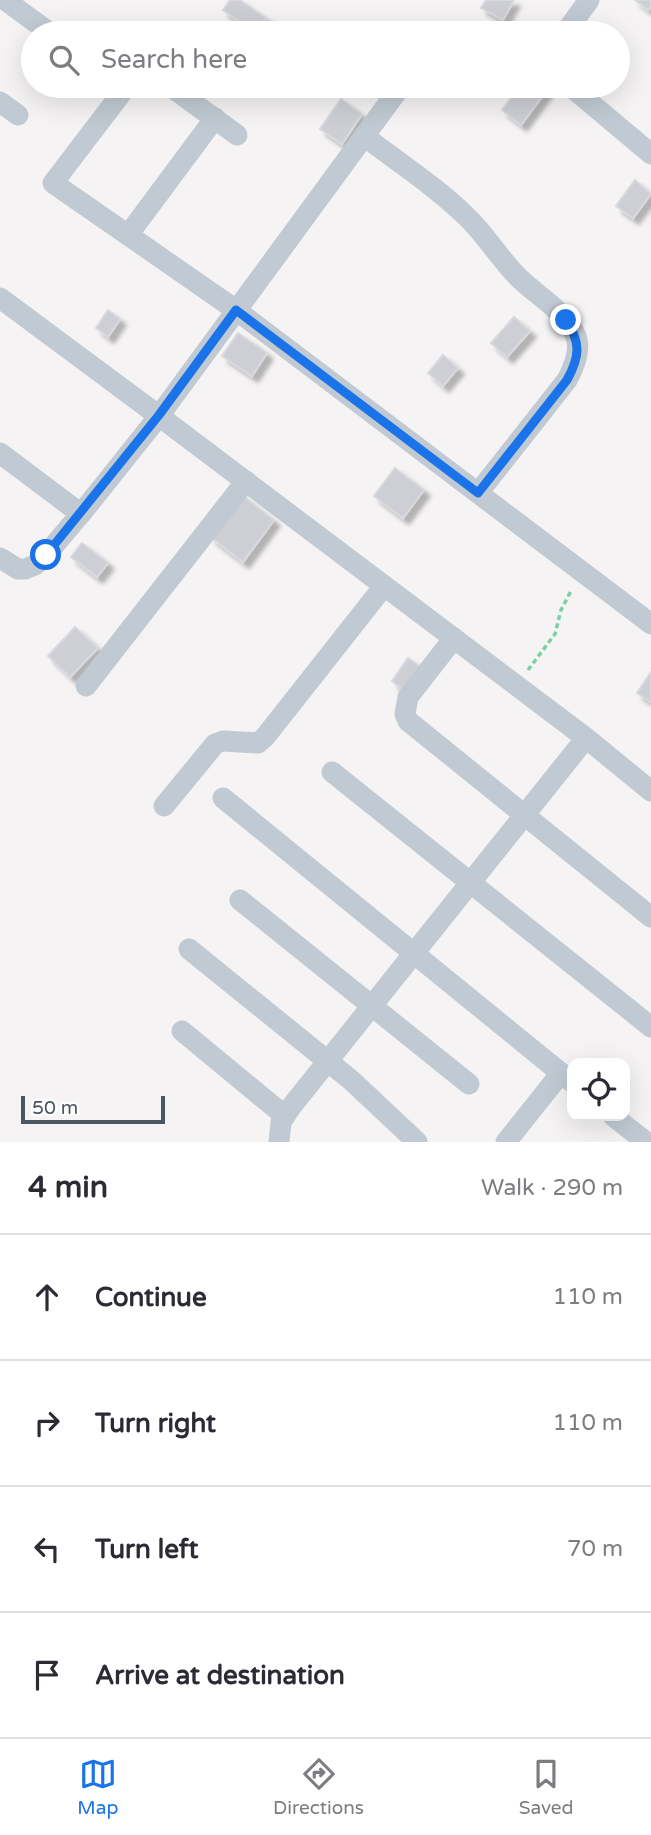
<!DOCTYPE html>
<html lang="en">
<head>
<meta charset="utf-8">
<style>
  :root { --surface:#fff; --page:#f2f2f3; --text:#2b2b33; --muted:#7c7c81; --line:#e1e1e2; --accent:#1a73e8 }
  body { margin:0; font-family:"Varela Round",sans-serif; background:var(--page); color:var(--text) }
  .controls { position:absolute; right:21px; bottom:21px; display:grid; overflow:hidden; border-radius:14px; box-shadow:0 7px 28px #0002 }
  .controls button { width:63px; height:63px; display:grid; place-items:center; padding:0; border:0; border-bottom:2px solid var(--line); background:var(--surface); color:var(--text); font:35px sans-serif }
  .scale { position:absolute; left:21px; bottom:18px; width:144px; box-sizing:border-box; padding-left:7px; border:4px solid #4a5661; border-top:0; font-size:19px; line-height:24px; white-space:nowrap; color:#4a5661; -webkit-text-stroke:5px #fff; paint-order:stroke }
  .stop { position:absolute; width:21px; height:21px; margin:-16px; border:5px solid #1a73e8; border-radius:50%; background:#fff }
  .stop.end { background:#1a73e8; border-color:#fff; box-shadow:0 2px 7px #0008 }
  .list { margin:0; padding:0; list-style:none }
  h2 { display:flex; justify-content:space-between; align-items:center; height:91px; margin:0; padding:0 28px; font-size:30px }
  h2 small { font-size:23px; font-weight:400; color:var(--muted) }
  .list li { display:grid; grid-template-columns:46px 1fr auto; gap:21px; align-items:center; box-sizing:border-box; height:126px; padding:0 28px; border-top:2px solid var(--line) }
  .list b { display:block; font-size:26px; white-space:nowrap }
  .list em { font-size:23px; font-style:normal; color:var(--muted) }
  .icon { flex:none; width:38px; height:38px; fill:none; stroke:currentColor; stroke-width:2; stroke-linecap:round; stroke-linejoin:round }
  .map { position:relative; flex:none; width:651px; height:1142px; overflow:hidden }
  .search { position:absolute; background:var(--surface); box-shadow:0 7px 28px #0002; left:21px; right:21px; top:21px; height:77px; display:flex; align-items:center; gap:18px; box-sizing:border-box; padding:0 24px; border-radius:38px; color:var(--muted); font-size:26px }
  .sheet { height:595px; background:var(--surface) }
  nav { display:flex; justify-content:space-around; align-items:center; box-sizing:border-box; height:98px; border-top:2px solid var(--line); background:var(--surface); font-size:19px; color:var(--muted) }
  nav a { display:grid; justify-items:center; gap:4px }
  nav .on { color:var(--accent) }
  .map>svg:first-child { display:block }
  .building { fill:#cdcfd5; stroke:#d7d9de; stroke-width:2; filter:url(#shadow) }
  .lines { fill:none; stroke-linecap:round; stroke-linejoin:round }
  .path { stroke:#7ad0a6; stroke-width:3.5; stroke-dasharray:5 3.5; stroke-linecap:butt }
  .minor { stroke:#c1cad2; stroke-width:21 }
  .route { stroke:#1a73e8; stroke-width:9 }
</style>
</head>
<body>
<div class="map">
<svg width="651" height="1142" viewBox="0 0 651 1142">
  <defs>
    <filter id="shadow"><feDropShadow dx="6" dy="6" stdDeviation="2" flood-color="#0004"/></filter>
  </defs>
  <rect width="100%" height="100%" fill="#f5f3f3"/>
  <g class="building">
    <polygon points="230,0 240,0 266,18 256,33 223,10"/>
    <polygon points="486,0 514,0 503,20 481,8"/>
    <polygon points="635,0 651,0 651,7 648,10"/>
    <polygon points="520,86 549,87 521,125 502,110"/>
    <polygon points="341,99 362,114 342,144 320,129"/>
    <polygon points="635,180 651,194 633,218 616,206"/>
    <polygon points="108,310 120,319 108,337 96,328"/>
    <polygon points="514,317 530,331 507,357 491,343"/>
    <polygon points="238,333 267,353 252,376 222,356"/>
    <polygon points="443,355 458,368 443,386 428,373"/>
    <polygon points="395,468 424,490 403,518 374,496"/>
    <polygon points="242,495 274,520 243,562 210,537"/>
    <polygon points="82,543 108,563 97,577 71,557"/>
    <polygon points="75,627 98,648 70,677 48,656"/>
    <polygon points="408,658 421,667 404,690 392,681"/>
    <polygon points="651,672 651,702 637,693"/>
  </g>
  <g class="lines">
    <polyline class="path" points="528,670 555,634 561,610 572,589"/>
    <g class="minor">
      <polyline points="5,0 50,33"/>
      <polyline points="458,33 463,33"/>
      <polyline points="565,33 589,0"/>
      <polyline points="127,86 53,183 236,310 651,624"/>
      <polyline points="170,86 237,135"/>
      <polyline points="570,86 651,154"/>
      <polyline points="0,102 18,115"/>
      <path d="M364 136C398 162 435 186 466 216 486 235 499 258 518 277 536 295 565 311 575 334 582 349 574 367 567 380L478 493"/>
      <polyline points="128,235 215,118"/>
      <polyline points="0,298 159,416 586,738 651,791"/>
      <polyline points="0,453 81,514"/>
      <polyline points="0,558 18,569 25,569 35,565 46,555 88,505 159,416 401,86"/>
      <polyline points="454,638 408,697 405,714 408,721 651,917"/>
      <polyline points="86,686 246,481"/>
      <polyline points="332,772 651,1027"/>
      <polyline points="223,798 572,1082"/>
      <polyline points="164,806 215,744 223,741 258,743 265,737 384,586"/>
      <polyline points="240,900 469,1084"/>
      <polyline points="189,949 351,1080 417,1142"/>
      <polyline points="182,1031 285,1116"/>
      <polyline points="613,1116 646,1142"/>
      <polyline points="279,1142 281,1122 291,1107 586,738"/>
      <polyline points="506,1142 561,1073"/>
    </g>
  </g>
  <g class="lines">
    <path class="route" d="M46 555 159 415 236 310 478 493 567 380C580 356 581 343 566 320"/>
  </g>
</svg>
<div class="controls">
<button><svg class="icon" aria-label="locate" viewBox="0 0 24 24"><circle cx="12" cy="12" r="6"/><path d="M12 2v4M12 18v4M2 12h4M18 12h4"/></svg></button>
</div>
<div class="scale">50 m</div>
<div class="stop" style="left:46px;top:555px"></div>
<div class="stop end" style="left:566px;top:320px"></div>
<div class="search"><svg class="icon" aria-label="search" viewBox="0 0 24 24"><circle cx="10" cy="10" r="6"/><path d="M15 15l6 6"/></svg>Search here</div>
</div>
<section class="sheet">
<h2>4 min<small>Walk · 290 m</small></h2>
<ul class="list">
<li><svg class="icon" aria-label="ahead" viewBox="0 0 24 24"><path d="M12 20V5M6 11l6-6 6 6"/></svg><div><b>Continue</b></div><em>110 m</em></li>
<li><svg class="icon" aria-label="right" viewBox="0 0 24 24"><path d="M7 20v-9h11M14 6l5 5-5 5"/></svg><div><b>Turn right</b></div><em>110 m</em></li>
<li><svg class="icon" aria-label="left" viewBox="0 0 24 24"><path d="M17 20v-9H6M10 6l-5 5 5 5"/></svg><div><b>Turn left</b></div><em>70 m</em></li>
<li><svg class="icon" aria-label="arrive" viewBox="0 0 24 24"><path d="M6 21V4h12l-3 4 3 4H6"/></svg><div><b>Arrive at destination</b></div></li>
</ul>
</section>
<nav>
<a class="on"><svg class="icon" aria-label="map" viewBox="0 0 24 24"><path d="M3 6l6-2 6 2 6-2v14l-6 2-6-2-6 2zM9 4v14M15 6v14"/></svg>Map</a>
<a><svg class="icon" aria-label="directions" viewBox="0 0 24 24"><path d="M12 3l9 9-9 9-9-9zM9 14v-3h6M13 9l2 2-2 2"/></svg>Directions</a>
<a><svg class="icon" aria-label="saved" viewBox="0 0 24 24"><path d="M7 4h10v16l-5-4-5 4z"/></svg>Saved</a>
</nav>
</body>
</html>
